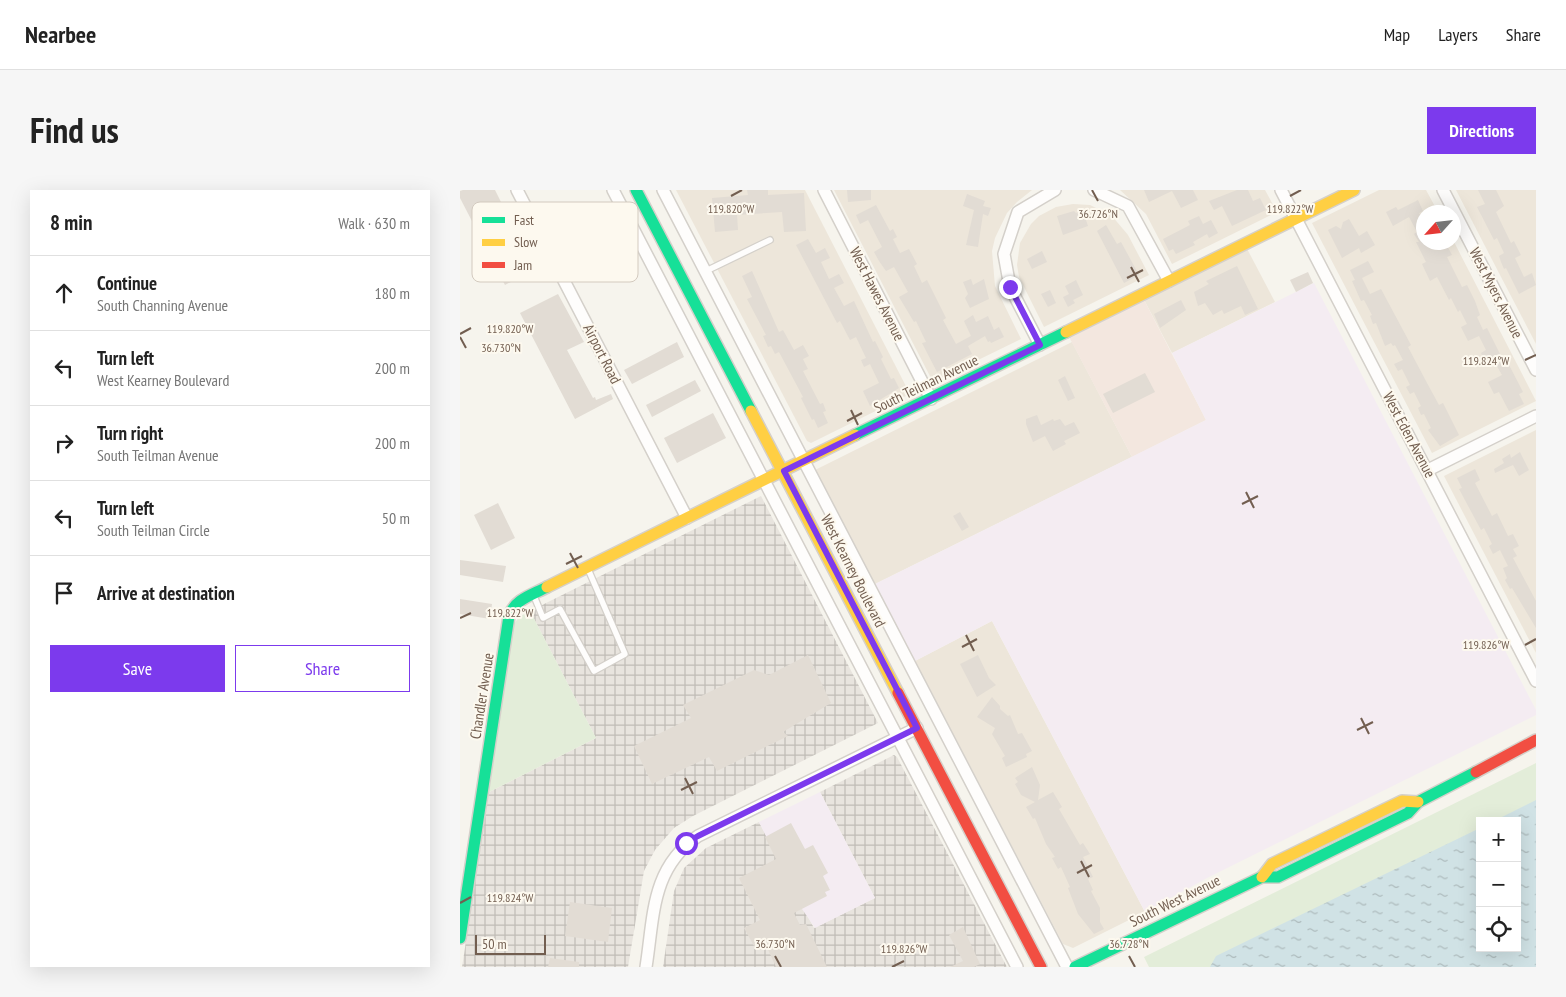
<!DOCTYPE html>
<html lang="en">
<head>
<meta charset="utf-8">
<style>
  :root { --surface:#fff; --page:#f6f6f6; --text:#222; --muted:#767676; --line:#e0e0e0; --accent:#7c3aed }
  body { margin:0; font-family:"PT Sans Narrow",sans-serif; background:var(--page); color:var(--text) }
  .controls { position:absolute; right:15px; bottom:15px; display:grid; overflow:hidden; border-radius:0px; box-shadow:0 5px 20px #0002 }
  .controls button { width:45px; height:45px; display:grid; place-items:center; padding:0; border:0; border-bottom:1px solid var(--line); background:var(--surface); color:var(--text); font:25px sans-serif }
  .compass { position:absolute; left:956px; top:15px; width:45px; height:45px; border-radius:50%; background:var(--surface); box-shadow:0 5px 20px #0002; rotate:243deg }
  .scale { position:absolute; left:15px; bottom:12px; width:71px; box-sizing:border-box; padding-left:5px; border:2px solid #725e50; border-top:0; font-size:14px; line-height:18px; white-space:nowrap; color:#725e50; -webkit-text-stroke:4px #fdf9ef; paint-order:stroke }
  .stop { position:absolute; width:15px; height:15px; margin:-11px; border:4px solid #7c3aed; border-radius:50%; background:#fff }
  .stop.end { background:#7c3aed; border-color:#fff; box-shadow:0 1px 5px #0008 }
  .list { margin:0; padding:0; list-style:none }
  h2 { display:flex; justify-content:space-between; align-items:center; height:65px; margin:0; padding:0 20px; font-size:21px }
  h2 small { font-size:16px; font-weight:400; color:var(--muted) }
  .list li { display:grid; grid-template-columns:32px 1fr auto; gap:15px; align-items:center; box-sizing:border-box; height:75px; padding:0 20px; border-top:1px solid var(--line) }
  .list b { display:block; font-size:19px; white-space:nowrap }
  .list p { margin:0; font-size:16px; white-space:nowrap; color:var(--muted) }
  .list em { font-size:16px; font-style:normal; color:var(--muted) }
  .actions { display:flex; gap:10px; padding:15px 20px }
  .actions a { flex:1; padding:11px 0; border:1px solid var(--accent); border-radius:0px; text-align:center; font-size:18px; color:var(--accent) }
  .actions .main { background:var(--accent); color:#fff }
  .icon { flex:none; width:28px; height:28px; fill:none; stroke:currentColor; stroke-width:2; stroke-linecap:round; stroke-linejoin:round }
  .map { position:relative; flex:none; width:1076px; height:777px; overflow:hidden; border-radius:0px }
  header { display:flex; align-items:center; gap:30px; box-sizing:border-box; height:70px; padding:0 25px; background:var(--surface); border-bottom:1px solid var(--line) }
  header strong { font-size:24px }
  nav { display:flex; gap:28px; margin-inline-start:auto; font-size:18px }
  .intro { display:flex; align-items:center; justify-content:space-between; box-sizing:border-box; height:120px; padding:0 30px }
  h1 { margin:0; font-size:35px }
  .button { padding:12px 22px; border-radius:0px; background:var(--accent); color:#fff; font-size:18px; font-weight:700 }
  main { display:flex; gap:30px; padding:0 30px }
  aside { flex:1; background:var(--surface); border-radius:0px; box-shadow:0 5px 20px #0002 }
  .map>svg:first-child { display:block }
  .residential { fill:#ede6da }
  .commercial { fill:#f3e7df }
  .industrial { fill:url(#industrial-grid) }
  .education { fill:#f4ecf2 }
  .green { fill:#e3edd9; fill-rule:evenodd }
  .water { fill:url(#water-ripples) }
  .building { fill:#e2dcd4 }
  .lines { fill:none; stroke-linecap:round; stroke-linejoin:round }
  .lane-casing { stroke:#d4d0ca; stroke-width:8 }
  .street-casing { stroke:#d4d0ca; stroke-width:14 }
  .fast-casing { stroke:#d5d0ca; stroke-width:14 }
  .slow-casing { stroke:#d5d0ca; stroke-width:14 }
  .jam-casing { stroke:#d5d0ca; stroke-width:14 }
  .lane { stroke:#fefdfc; stroke-width:5.5 }
  .street { stroke:#fefdfc; stroke-width:11 }
  .fast { stroke:#16e098; stroke-width:11 }
  .slow { stroke:#ffcf43; stroke-width:11 }
  .jam { stroke:#f24e42; stroke-width:11 }
  .route { stroke:#7c3aed; stroke-width:6 }
  .ticks { fill:none; stroke:#725e50; stroke-width:2 }
  .labels { text-anchor:middle; stroke-width:4; stroke-linejoin:round; paint-order:stroke }
  .street-label { font-size:15px; fill:#725e50; stroke:#fdf9ef }
  .key { fill:#fdf9ef; stroke:#d3cabf; stroke-width:1 }
  .key-label { font-size:14px; fill:#725e50 }
  .ticks-label { font-size:12px; text-anchor:middle; fill:#725e50; stroke:#fdf9ef; stroke-width:4; stroke-linejoin:round; paint-order:stroke }
</style>
</head>
<body>
<header>
<strong>Nearbee</strong>
<nav><a>Map</a><a>Layers</a><a>Share</a></nav>
</header>
<div class="intro"><h1>Find us</h1><a class="button">Directions</a></div>
<main>
<aside>
<h2>8 min<small>Walk · 630 m</small></h2>
<ul class="list">
<li><svg class="icon" aria-label="ahead" viewBox="0 0 24 24"><path d="M12 20V5M6 11l6-6 6 6"/></svg><div><b>Continue</b><p>South Channing Avenue</p></div><em>180 m</em></li>
<li><svg class="icon" aria-label="left" viewBox="0 0 24 24"><path d="M17 20v-9H6M10 6l-5 5 5 5"/></svg><div><b>Turn left</b><p>West Kearney Boulevard</p></div><em>200 m</em></li>
<li><svg class="icon" aria-label="right" viewBox="0 0 24 24"><path d="M7 20v-9h11M14 6l5 5-5 5"/></svg><div><b>Turn right</b><p>South Teilman Avenue</p></div><em>200 m</em></li>
<li><svg class="icon" aria-label="left" viewBox="0 0 24 24"><path d="M17 20v-9H6M10 6l-5 5 5 5"/></svg><div><b>Turn left</b><p>South Teilman Circle</p></div><em>50 m</em></li>
<li><svg class="icon" aria-label="arrive" viewBox="0 0 24 24"><path d="M6 21V4h12l-3 4 3 4H6"/></svg><div><b>Arrive at destination</b></div></li>
</ul>
<div class="actions"><a class="main">Save</a><a>Share</a></div>
</aside>
<div class="map">
<svg width="1076" height="777" viewBox="0 0 1076 777">
  <defs>
    <pattern id="industrial-grid" width="8" height="8" patternUnits="userSpaceOnUse" patternTransform="scale(1.25)"><rect width="8" height="8" fill="#e8e4de"/><path d="M0 4h8M4 0v8" fill="none" stroke="#c0bcb6"/></pattern>
    <pattern id="water-ripples" width="26" height="14" patternUnits="userSpaceOnUse" patternTransform="scale(1.25)"><rect width="26" height="14" fill="#d0e2e5"/><path d="M2 4q2-2 4 0t4 0M15 11q2-2 4 0t4 0" fill="none" stroke="#adbabc"/></pattern>
  </defs>
  <rect width="100%" height="100%" fill="#f6f4ed"/>
  <g class="residential">
    <polygon points="216,0 345,0 450,204 351,253 347,251"/>
    <polygon points="374,0 572,0 557,12 547,23 535,48 532,61 535,96 561,149 473,192"/>
    <polygon points="660,0 805,0 817,22 712,74 686,24"/>
    <polygon points="919,0 966,0 978,22 964,22 964,52 994,52 1076,211 972,263 852,33"/>
    <polygon points="996,0 1076,0 1076,154 1040,85"/>
    <polygon points="613,14 630,15 652,26 668,45 689,85 584,137 559,87 557,75 560,53 571,34 579,26 596,17"/>
    <polygon points="784,53 815,112 712,163 681,104"/>
    <polygon points="612,152 672,267 415,394 355,280"/>
    <polygon points="1076,240 1076,463 984,286"/>
    <polygon points="532,431 685,722 613,758 603,754 455,471"/>
  </g>
  <polygon class="commercial" points="681,104 746,230 672,267 606,141"/>
  <g class="industrial">
    <polygon points="301,306 418,533 233,626 214,638 195,660 184,681 168,777 2,777 29,602 136,548 70,421"/>
    <polygon points="434,565 437,567 547,777 203,777 214,701 224,678 246,658 299,632 354,738 415,708 360,602"/>
  </g>
  <g class="education">
    <polygon points="854,93 1076,520 1076,525 747,688 685,722 532,431 455,471 415,394 746,230 712,163"/>
    <polygon points="360,602 415,708 355,738 342,719 299,632"/>
  </g>
  <g class="green">
    <polygon points="70,421 136,548 29,602 54,434 59,427"/>
    <path d="M1076 573V777H689L684 767ZM1020 631H1057V758H1020Z"/>
  </g>
  <polygon class="water" points="1076,610 1076,777 750,777 756,766 1020,638 1020,758 1057,758 1057,631 1034,631"/>
  <g class="building">
    <polygon points="3,0 35,0 44,18 14,35 0,8 0,1"/>
    <polygon points="287,0 308,0 308,5 344,3 346,41 324,42 322,22 277,25 278,40 255,42 252,8 288,5"/>
    <polygon points="387,0 411,0 411,10 388,12"/>
    <polygon points="684,0 733,0 738,10 721,18 712,1 689,12"/>
    <polygon points="777,0 788,0 793,11 800,8 806,20 772,36 762,16 754,20 749,11"/>
    <polygon points="1018,0 1036,0 1044,16 1036,22 1051,53 1054,51 1061,65 1055,68 1064,87 1072,83 1076,95 1059,104 1046,78 1044,79 1041,72 1039,66 1044,63 1037,48 1034,50 1017,17 1025,14"/>
    <polygon points="507,4 525,11 523,16 531,18 528,26 523,24 518,57 506,55 514,20 503,16"/>
    <polygon points="958,10 963,21 959,23 964,32 964,52 985,52 992,65 987,67 1002,97 1007,95 1015,111 1020,125 1017,127 1023,140 1027,138 1045,174 1048,173 1063,202 1059,204 1064,214 1049,221 1039,202 1034,204 1028,192 1042,185 1034,171 1026,175 1021,163 1026,160 1019,146 1008,151 1001,137 1007,134 1000,120 998,122 991,108 989,110 977,87 970,91 962,74 966,72 956,52 959,52 954,44 957,42 949,27 933,36 926,22 936,17 938,20"/>
    <polygon points="416,15 430,41 433,39 437,47 433,49 440,63 449,59 457,74 454,76 462,93 467,90 486,128 483,130 496,154 511,146 504,131 513,125 516,132 528,126 534,140 539,137 544,147 531,153 530,151 528,152 525,146 508,156 512,164 477,182 462,153 466,152 456,131 454,132 439,107 448,102 434,77 426,81 419,71 414,62 422,57 408,30 400,34 396,25"/>
    <polygon points="614,21 616,23 623,21 628,36 603,45 597,26"/>
    <polygon points="739,26 743,34 751,30 758,43 749,48 747,44 733,52 735,55 716,64 713,59 709,61 703,49 730,35 728,31"/>
    <polygon points="889,29 899,46 907,41 915,55 901,63 899,58 882,68 868,40 876,36 881,39 883,32"/>
    <polygon points="63,35 83,75 45,95 24,56"/>
    <polygon points="646,35 657,54 661,52 679,85 664,93 637,41"/>
    <polygon points="348,49 356,63 365,58 370,68 361,72 369,89 379,84 384,93 374,98 384,116 394,111 413,152 415,151 423,167 421,169 431,189 434,188 439,198 410,216 403,201 419,193 410,174 404,177 401,170 406,168 396,147 390,150 380,131 377,133 336,55"/>
    <polygon points="582,61 587,72 572,79 567,69"/>
    <polygon points="908,71 914,82 902,88 910,104 921,99 951,155 948,157 967,193 979,215 983,213 999,245 980,256 968,240 971,238 964,224 961,225 958,218 961,216 954,202 950,204 946,197 950,195 942,179 938,181 934,174 943,170 935,155 933,156 931,153 925,156 916,133 913,134 910,126 912,125 904,110 901,111 892,91 895,90 890,80"/>
    <polygon points="777,76 798,119 785,125 781,116 764,124 762,120 753,125 745,113 738,116 734,102 749,94 746,91"/>
    <polygon points="292,81 319,142 323,140 334,160 343,155 349,166 343,169 348,179 343,181 360,214 363,213 366,221 363,222 368,233 358,238 354,229 352,230 341,208 343,207 319,162 315,164 311,156 308,157 303,146 306,145 287,109 292,107 282,86"/>
    <polygon points="848,82 853,93 836,102 830,90"/>
    <polygon points="511,89 513,95 524,89 529,109 510,118 505,108 508,104 503,92"/>
    <polygon points="616,90 623,105 613,110 615,113 608,117 603,107 609,104 605,96"/>
    <polygon points="590,100 596,113 588,117 581,104"/>
    <polygon points="98,104 124,152 107,160 133,208 135,207 136,210 151,204 153,209 115,229 60,123"/>
    <polygon points="721,110 726,120 700,138 694,124"/>
    <polygon points="217,152 224,167 172,194 164,180"/>
    <polygon points="685,183 695,202 653,223 643,204"/>
    <polygon points="605,186 615,208 608,211 598,190"/>
    <polygon points="235,190 241,201 192,227 186,215"/>
    <polygon points="253,223 266,248 217,273 204,248"/>
    <polygon points="577,225 581,235 593,229 594,231 600,229 605,236 614,232 620,243 604,251 606,254 593,261 585,246 573,252 566,234 566,229"/>
    <polygon points="1060,262 1069,280 1059,286 1053,275 1035,283 1034,279 1044,273 1042,269 1050,264 1051,268"/>
    <polygon points="1015,279 1020,290 1015,293 1032,326 1037,323 1048,346 1053,344 1059,356 1053,359 1057,366 1053,368 1076,411 1076,438 1052,398 1050,399 1045,390 1047,388 1043,378 1048,376 1040,360 1033,364 1029,356 1032,354 1024,338 1021,340 999,299 1002,298 997,288"/>
    <polygon points="38,313 55,348 31,360 14,325"/>
    <polygon points="500,322 509,337 502,341 493,326"/>
    <polygon points="0,370 46,376 43,392 0,385"/>
    <polygon points="0,409 32,414 30,429 0,424"/>
    <polygon points="348,465 371,513 323,542 328,546 257,581 249,567 192,594 174,556 231,528 223,515 294,480 309,485"/>
    <polygon points="518,465 529,488 536,495 517,507 500,474"/>
    <polygon points="532,507 540,516 540,519 548,526 550,525 558,544 562,543 572,561 566,564 567,567 546,577 542,568 545,566 532,544 535,538 517,527"/>
    <polygon points="572,577 580,595 578,610 593,602 602,617 599,619 620,655 623,653 630,664 623,667 633,687 628,689 633,700 631,701 640,718 640,732 644,739 634,744 618,724 608,698 610,697 601,677 598,679 592,668 595,667 586,654 575,628 573,629 566,617 575,612 561,605 555,594 558,592 555,588"/>
    <polygon points="331,633 345,659 353,655 368,683 363,686 370,700 365,702 367,706 334,723 340,735 346,734 367,777 316,777 304,751 294,756 284,738 300,730 279,688 316,669 305,647"/>
    <polygon points="110,712 152,718 148,752 105,746"/>
    <polygon points="503,737 520,774 514,777 490,777 503,771 489,745"/>
    <polygon points="90,768 119,772 119,777 88,777"/>
  </g>
  <g class="lines">
    <g class="lane-casing">
      <g id="lane">
        <polyline points="246,81 310,50"/>
        <polyline points="74,406 83,428 100,419 134,481 165,464 128,379"/>
      </g>
    </g>
    <g class="street-casing">
      <g id="street">
        <polyline points="57,0 227,328"/>
        <polyline points="153,0 557,777"/>
        <polyline points="203,0 607,777"/>
        <polyline points="364,0 471,209"/>
        <polyline points="634,0 668,16 709,91"/>
        <polyline points="821,0 1076,491"/>
        <polyline points="983,0 1076,180"/>
        <polyline points="580,155 550,97 544,64 558,22 595,0"/>
        <polyline points="968,280 1076,226"/>
        <path d="M186 777C194 726 191 678 238 646L457 538"/>
      </g>
    </g>
    <g class="fast-casing">
      <g id="fast">
        <polyline points="176,0 291,221"/>
        <polyline points="395,245 606,142"/>
        <path d="M0 748 49 426C55 409 72 405 87 397"/>
        <polyline points="615,777 802,687 818,687 948,623 958,612 1016,582"/>
      </g>
    </g>
    <g class="slow-casing">
      <g id="slow">
        <polyline points="606,142 894,0"/>
        <polyline points="291,221 438,503"/>
        <polyline points="87,397 395,245"/>
        <polyline points="802,687 812,674 942,611 958,612"/>
      </g>
    </g>
    <g class="jam-casing">
      <g id="jam">
        <polyline points="438,503 581,777"/>
        <polyline points="1016,582 1076,550"/>
      </g>
    </g>
    <use href="#lane" class="lane"/>
    <use href="#street" class="street"/>
    <use href="#fast" class="fast"/>
    <use href="#slow" class="slow"/>
    <use href="#jam" class="jam"/>
  </g>
  <g class="lines">
    <polyline class="route" points="226,653 238,646 457,538 324,281 580,155 550,97"/>
  </g>
  <path class="ticks" d="M632 0 638 11M271 6 282 0M830 6 841 0M671 77 679 92M667 88 683 80M0 144 11 138M0 147 6 158M1065 170 1076 165M391 220 398 235M387 231 402 223M786 302 794 318M782 314 798 306M110 363 118 378M106 374 122 366M0 428 11 423M506 445 514 461M1065 455 1076 449M502 457 517 449M901 528 909 544M897 540 913 532M225 588 233 604M221 600 237 592M621 671 629 687M617 683 632 675M0 713 11 707M315 766 321 777M669 766 675 777M432 777 444 771"/>
  <g class="labels">
    <g class="street-label">
      <text transform="translate(1036 103) rotate(63)" y="5">West Myers Avenue</text>
      <text transform="translate(417 104) rotate(63)" y="5">West Hawes Avenue</text>
      <text transform="translate(142 164) rotate(63)" y="5">Airport Road</text>
      <text transform="translate(466 194) rotate(-26)" y="5">South Teilman Avenue</text>
      <text transform="translate(949 245) rotate(62)" y="5">West Eden Avenue</text>
      <text transform="translate(393 381) rotate(63)" y="5">West Kearney Boulevard</text>
      <text transform="translate(22 506) rotate(-81)" y="5">Chandler Avenue</text>
      <text transform="translate(715 711) rotate(-26)" y="5">South West Avenue</text>
    </g>
  </g>
  <rect x="12" y="12" width="166" height="80" rx="8" class="key"/>
  <rect x="22" y="27" width="23" height="6" fill="#16e098"/>
  <rect x="22" y="49" width="23" height="7" fill="#ffcf43"/>
  <rect x="22" y="72" width="23" height="6" fill="#f24e42"/>
  <g class="key-label">
    <text x="54" y="35">Fast</text>
    <text x="54" y="57">Slow</text>
    <text x="54" y="80">Jam</text>
  </g>
  <g class="ticks-label">
    <text x="271" y="23">119.820°W</text>
    <text x="830" y="23">119.822°W</text>
    <text x="638" y="28">36.726°N</text>
    <text x="50" y="143">119.820°W</text>
    <text x="41" y="162">36.730°N</text>
    <text x="1026" y="175">119.824°W</text>
    <text x="50" y="427">119.822°W</text>
    <text x="1026" y="459">119.826°W</text>
    <text x="50" y="712">119.824°W</text>
    <text x="315" y="758">36.730°N</text>
    <text x="669" y="758">36.728°N</text>
    <text x="444" y="763">119.826°W</text>
  </g>
</svg>
<div class="controls">
<button>+</button>
<button>−</button>
<button><svg class="icon" aria-label="locate" viewBox="0 0 24 24"><circle cx="12" cy="12" r="6"/><path d="M12 2v4M12 18v4M2 12h4M18 12h4"/></svg></button>
</div>
<svg class="compass" viewBox="-18 -18 36 36"><path d="M0-13l5 13h-10z" fill="#e53935"/><path d="M0 13l5-13h-10z" fill="#767676"/></svg>
<div class="scale">50 m</div>
<div class="stop" style="left:226px;top:653px"></div>
<div class="stop end" style="left:550px;top:97px"></div>
</div>
</main>
</body>
</html>
